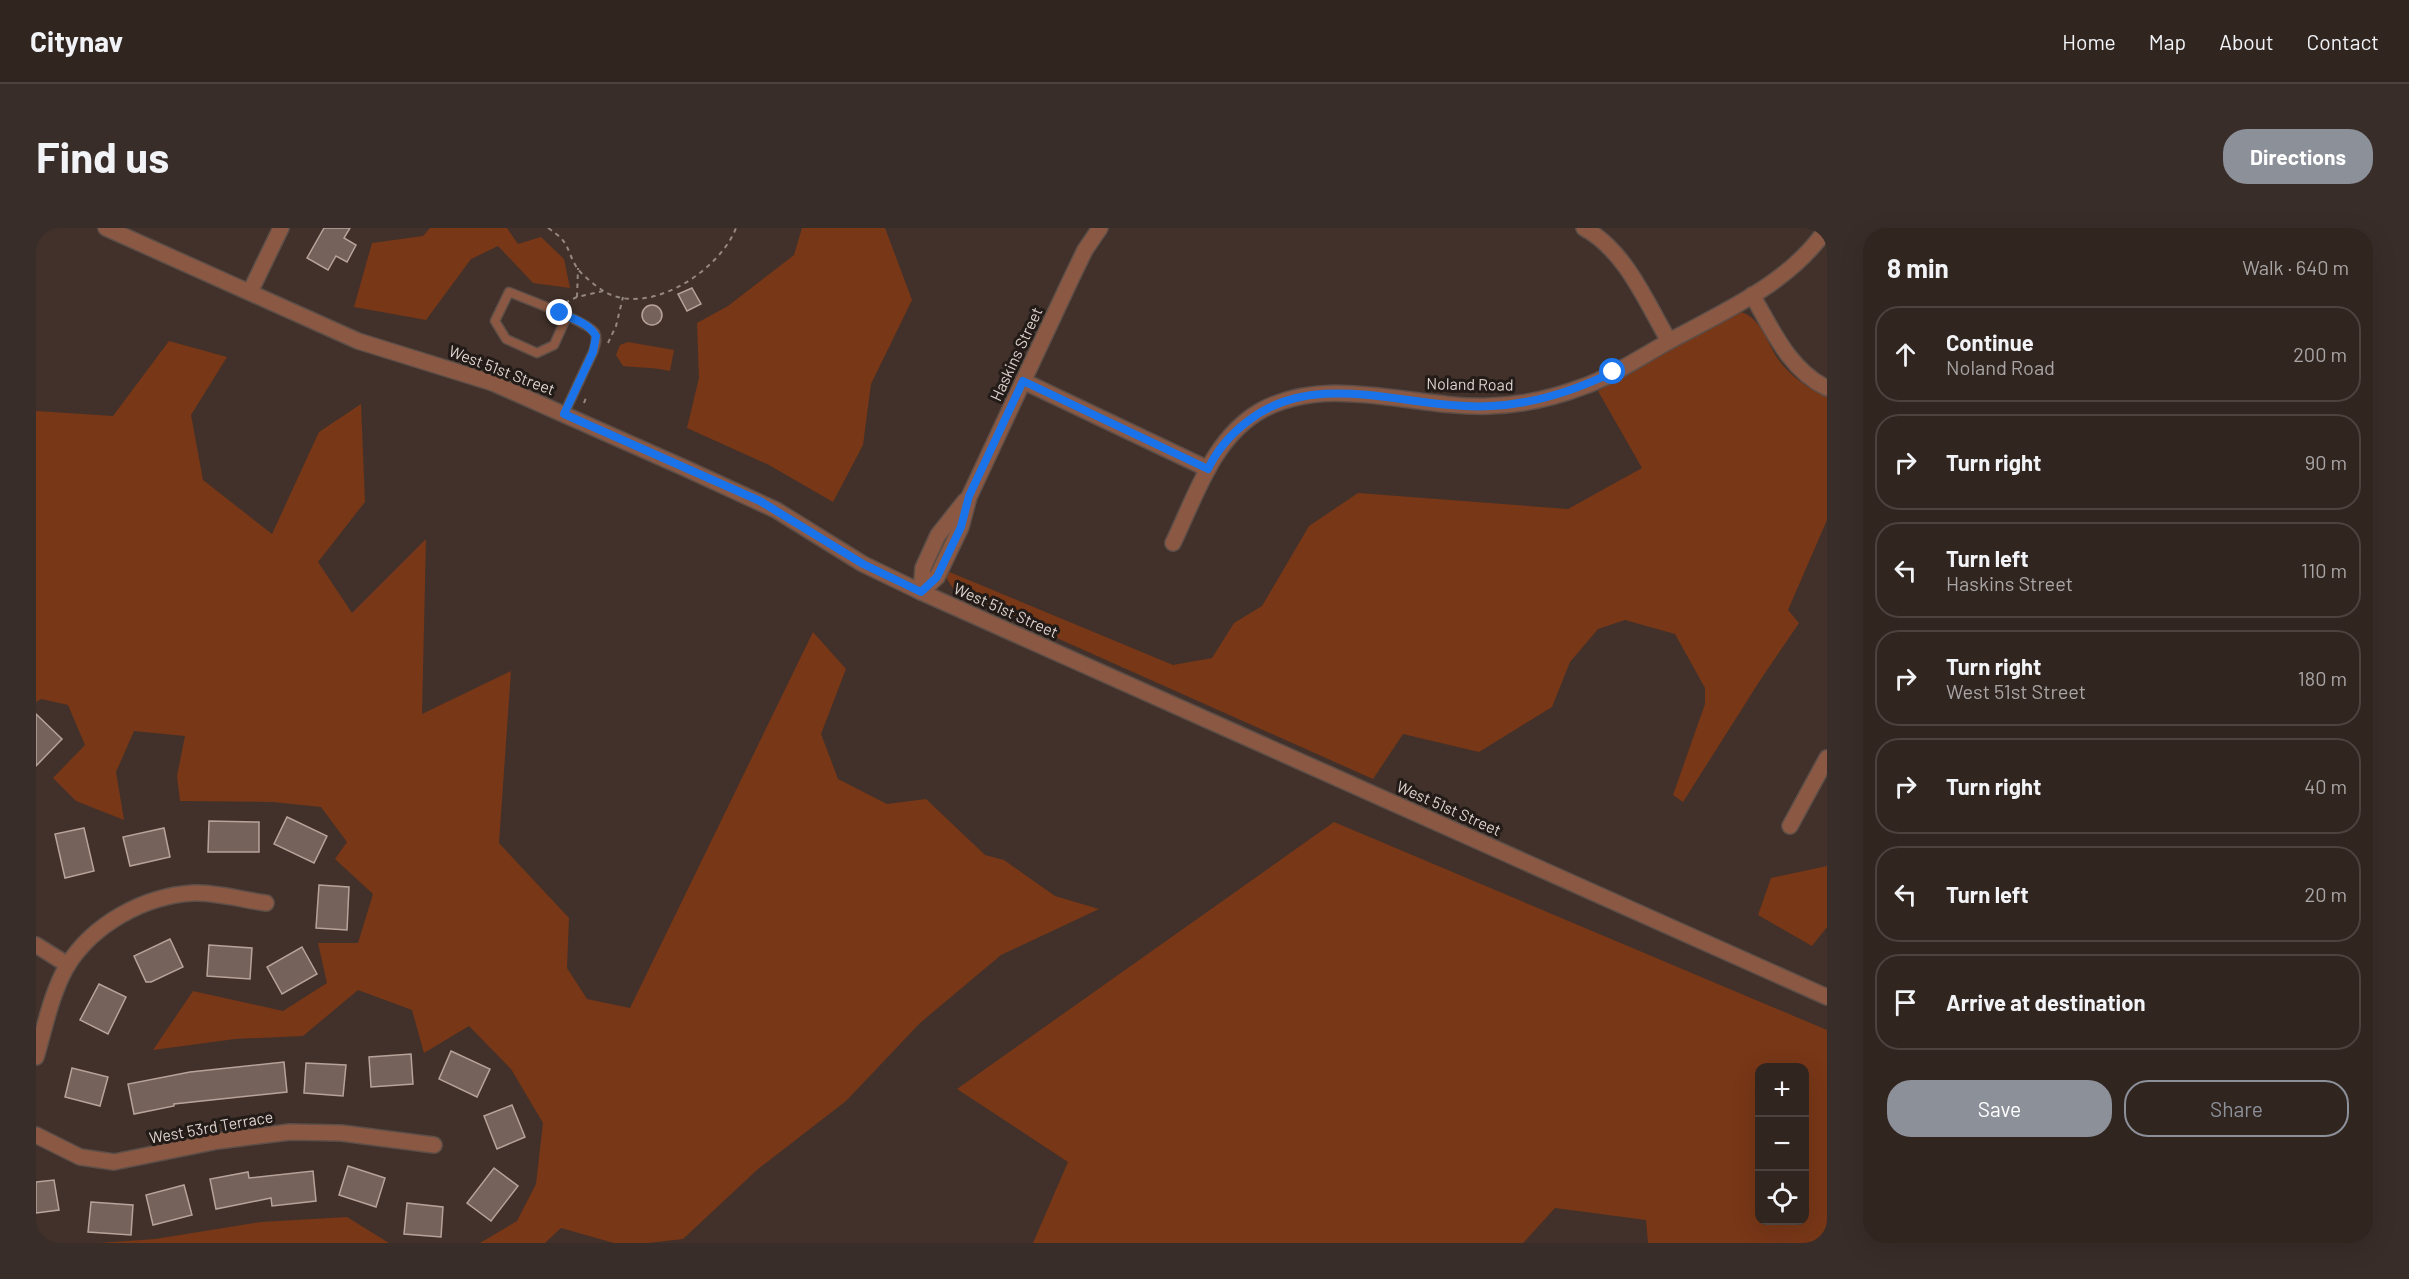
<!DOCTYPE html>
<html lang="en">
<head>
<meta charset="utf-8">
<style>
  :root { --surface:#312520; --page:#392d29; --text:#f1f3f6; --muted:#a8a5a5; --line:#4c423e; --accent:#8c9099 }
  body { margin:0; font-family:Barlow,sans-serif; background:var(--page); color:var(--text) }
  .controls { position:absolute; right:18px; bottom:18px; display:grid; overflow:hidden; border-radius:12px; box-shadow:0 6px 24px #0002 }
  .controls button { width:54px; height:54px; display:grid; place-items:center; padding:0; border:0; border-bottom:2px solid var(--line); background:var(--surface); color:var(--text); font:30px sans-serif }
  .stop { position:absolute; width:18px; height:18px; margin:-14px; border:4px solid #1a73e8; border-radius:50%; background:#fff }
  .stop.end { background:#1a73e8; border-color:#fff; box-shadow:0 2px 6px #0008 }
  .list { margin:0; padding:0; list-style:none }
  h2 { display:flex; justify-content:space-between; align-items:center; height:78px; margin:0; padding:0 24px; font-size:26px }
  h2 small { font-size:20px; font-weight:400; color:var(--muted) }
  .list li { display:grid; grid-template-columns:39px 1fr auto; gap:18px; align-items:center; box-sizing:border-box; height:96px; margin:0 12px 12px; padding:0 12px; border:2px solid var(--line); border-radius:24px }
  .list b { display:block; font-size:22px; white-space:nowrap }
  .list p { margin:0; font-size:20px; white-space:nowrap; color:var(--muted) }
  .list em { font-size:20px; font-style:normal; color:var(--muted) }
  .actions { display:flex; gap:12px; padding:18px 24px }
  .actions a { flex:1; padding:14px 0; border:2px solid var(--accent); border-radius:24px; text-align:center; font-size:21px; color:var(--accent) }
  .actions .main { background:var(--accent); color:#fff }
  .icon { flex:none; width:33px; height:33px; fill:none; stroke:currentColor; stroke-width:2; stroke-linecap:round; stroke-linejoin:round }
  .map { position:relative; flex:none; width:1791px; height:1015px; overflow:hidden; border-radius:24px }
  header { display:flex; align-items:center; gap:36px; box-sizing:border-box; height:84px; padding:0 30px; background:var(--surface); border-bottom:2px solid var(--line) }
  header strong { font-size:28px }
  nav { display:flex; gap:33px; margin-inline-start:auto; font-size:21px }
  .intro { display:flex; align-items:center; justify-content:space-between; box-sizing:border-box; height:144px; padding:0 36px }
  h1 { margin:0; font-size:42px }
  .button { padding:15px 27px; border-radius:24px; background:var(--accent); color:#fff; font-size:21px; font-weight:700 }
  main { display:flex; gap:36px; padding:0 36px }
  aside { flex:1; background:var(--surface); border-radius:24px; box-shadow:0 6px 24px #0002 }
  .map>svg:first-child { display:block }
  .green { fill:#783717; fill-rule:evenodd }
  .building { fill:#75625a; stroke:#b7a39a; stroke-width:1.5 }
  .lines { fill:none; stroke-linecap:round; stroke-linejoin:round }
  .service-casing { stroke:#5d4e48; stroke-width:11 }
  .minor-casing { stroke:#5d4e48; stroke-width:18 }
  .tertiary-casing { stroke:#5d4e48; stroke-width:18 }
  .path { stroke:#948681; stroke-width:2; stroke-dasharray:4.5 4.5; stroke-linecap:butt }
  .service { stroke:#8b5943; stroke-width:8 }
  .minor { stroke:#8b5943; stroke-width:15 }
  .tertiary { stroke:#8b5943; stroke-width:15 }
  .route { stroke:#1a73e8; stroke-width:8 }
  .labels { text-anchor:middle; stroke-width:6; stroke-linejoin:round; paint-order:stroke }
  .street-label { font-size:16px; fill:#ded3cf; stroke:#221b17 }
</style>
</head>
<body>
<header>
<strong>Citynav</strong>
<nav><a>Home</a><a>Map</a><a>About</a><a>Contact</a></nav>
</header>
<div class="intro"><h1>Find us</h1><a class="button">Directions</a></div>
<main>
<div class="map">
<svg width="1791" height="1015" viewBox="0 0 1791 1015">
  <rect width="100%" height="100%" fill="#41312a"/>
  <g class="green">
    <polygon points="394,0 471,0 482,16 505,9 528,31 534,60 497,55 462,18 435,31 390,92 318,79 336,15 387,8"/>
    <polygon points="766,0 849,0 876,72 835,156 827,217 797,274 733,237 651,200 663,150 661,95 692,78 758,27"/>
    <path d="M1705 84C1726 91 1731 115 1742 131 1754 148 1773 161 1791 169V292L1752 382 1763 395 1723 454 1647 574 1637 567 1669 476V460L1639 406 1589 392 1562 401 1534 434 1516 479 1443 524 1367 506 1337 551 920 365 911 351V343L1137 437 1176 430 1198 395 1226 378 1273 298 1322 265 1532 281 1606 240 1562 163 1697 86Z"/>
    <polygon points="133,113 191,129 155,187 167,252 236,306 283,204 325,176 329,274 282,334 316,385 390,311 386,486 475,443 463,615 533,690 531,740 551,771 594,780 777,404 810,441 785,506 802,551 851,576 890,571 949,627 968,632 1019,668 1063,681 965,727 884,795 810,873 722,941 647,1011 612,1015 578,1015 525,1000 509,1015 444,1015 481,993 500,956 507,895 475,841 433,798 388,825 376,782 322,762 267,808 199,811 117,822 157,763 247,783 291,755 282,715 322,715 337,666 299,631 311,614 285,579 237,574 144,573 141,548 149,508 98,503 80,544 88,592 40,573 17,550 49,517 32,477 5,471 0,474 0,183 77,188"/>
    <path d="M592 114 638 122 634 143C617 139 604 140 587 138L580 127 584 117Z"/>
    <path d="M1298 594 1791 802V1015H1612L1610 992 1519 980 1487 1015H997L1032 934 921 861ZM1724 840H1768V992H1724Z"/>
    <polygon points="1791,638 1791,699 1776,718 1722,687 1735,650"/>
    <polygon points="311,989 353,1015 63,1015 119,1011 225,994"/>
  </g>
  <g class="building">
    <polygon points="288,0 314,0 308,10 320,17 311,34 300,28 292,42 271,30"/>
    <polygon points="656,60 665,76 651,83 642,66"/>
    <circle cx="616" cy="87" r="10"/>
    <polygon points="0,486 26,511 0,538"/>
    <polygon points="251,589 291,608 278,635 238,616"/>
    <polygon points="173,593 223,594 223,624 172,624"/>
    <polygon points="48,600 58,643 29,650 19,606"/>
    <polygon points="128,600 134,629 94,638 87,609"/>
    <polygon points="283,657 313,659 311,702 280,700"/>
    <polygon points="134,711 147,739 115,754 110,754 98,728"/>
    <polygon points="173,717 216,720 214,751 171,748"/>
    <polygon points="266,719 281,746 246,766 231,739"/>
    <polygon points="63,756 90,769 72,806 44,792"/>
    <polygon points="415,823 454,841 441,869 403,851"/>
    <polygon points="375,826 377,856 335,859 333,829"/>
    <polygon points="248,834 251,864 138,876 138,878 98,886 92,856 154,844"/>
    <polygon points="270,835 310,837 307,868 268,865"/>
    <polygon points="36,840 72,849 64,878 29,869"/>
    <polygon points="476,877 489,909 461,921 448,888"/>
    <polygon points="312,938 349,950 340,979 303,967"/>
    <polygon points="458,940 482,958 455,993 431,975"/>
    <polygon points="277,943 280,973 236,978 235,970 180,981 174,951 212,944 213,950"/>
    <polygon points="18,952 23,982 0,985 0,954"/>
    <polygon points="148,957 156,987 117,997 110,967"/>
    <polygon points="55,974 97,977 95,1007 52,1004"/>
    <polygon points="371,975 407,979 405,1009 368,1006"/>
  </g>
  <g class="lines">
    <g class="service-casing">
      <path id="service" d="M528 186 557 124C559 118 562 112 559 105 553 94 488 70 473 64L459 93 470 111 501 125 518 117 531 88"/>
    </g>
    <g class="minor-casing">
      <g id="minor">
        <path d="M1548 0C1590 23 1610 74 1633 113"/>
        <polyline points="214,64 245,0"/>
        <path d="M1716 67C1736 101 1753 142 1791 160"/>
        <polyline points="987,153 1172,241"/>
        <path d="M1137 315C1160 268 1177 209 1226 182 1295 145 1379 181 1453 178 1485 177 1517 170 1546 159 1575 149 1603 130 1630 115 1686 84 1754 56 1791 0"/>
        <polyline points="885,364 901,349 925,299 933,269 1035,51 1049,22 1064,0"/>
        <polyline points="885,364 887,340 902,307 929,273"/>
        <polyline points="1754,598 1791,530"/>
        <polyline points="0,717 32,737"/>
        <path d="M0 829C9 799 15 766 31 738 57 696 108 668 157 665 180 664 207 672 230 675"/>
        <polyline points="0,907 44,929 78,934 182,913 254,904 305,905 398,917"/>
      </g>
    </g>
    <g class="tertiary-casing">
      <polyline id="tertiary" points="70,0 322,113 457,155 651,241 740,282 827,336 885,364 1791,769"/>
    </g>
    <g class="path">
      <path d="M512 0C535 15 529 20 541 40 547 48 561 59 569 64 614 89 684 42 700 0"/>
      <polyline points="541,69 542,40"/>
      <polyline points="529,75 541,69 567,63"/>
      <polyline points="572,115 580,98 587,69"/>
      <polyline points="548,175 551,167"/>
    </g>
    <use href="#service" class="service"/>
    <use href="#minor" class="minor"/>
    <use href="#tertiary" class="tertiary"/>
  </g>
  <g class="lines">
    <path class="route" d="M524 85C537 91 553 95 560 108L557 124 528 186 724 273 827 336 885 364 901 349 925 299 933 268 987 153 1172 241C1181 222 1195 206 1212 193 1282 138 1375 183 1455 178 1499 176 1538 163 1577 144"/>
  </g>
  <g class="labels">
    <g class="street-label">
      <text transform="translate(980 126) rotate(-65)" y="6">Haskins Street</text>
      <text transform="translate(466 142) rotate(21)" y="6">West 51st Street</text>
      <text transform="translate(1434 156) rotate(1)" y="6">Noland Road</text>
      <text transform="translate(970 382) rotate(24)" y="6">West 51st Street</text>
      <text transform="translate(1413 580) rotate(24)" y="6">West 51st Street</text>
      <text transform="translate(175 899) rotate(-10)" y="6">West 53rd Terrace</text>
    </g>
  </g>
</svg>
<div class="controls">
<button>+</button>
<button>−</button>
<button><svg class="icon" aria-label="locate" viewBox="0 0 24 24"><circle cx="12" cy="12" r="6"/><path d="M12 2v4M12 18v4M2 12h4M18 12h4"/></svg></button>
</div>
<div class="stop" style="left:1577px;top:144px"></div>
<div class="stop end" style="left:524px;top:85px"></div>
</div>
<aside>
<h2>8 min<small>Walk · 640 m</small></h2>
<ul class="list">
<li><svg class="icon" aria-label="ahead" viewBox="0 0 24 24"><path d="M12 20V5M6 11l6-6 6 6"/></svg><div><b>Continue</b><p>Noland Road</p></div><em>200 m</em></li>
<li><svg class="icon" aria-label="right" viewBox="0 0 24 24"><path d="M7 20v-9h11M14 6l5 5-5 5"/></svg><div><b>Turn right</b></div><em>90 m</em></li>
<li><svg class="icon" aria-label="left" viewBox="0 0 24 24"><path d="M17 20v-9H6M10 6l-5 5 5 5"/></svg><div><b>Turn left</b><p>Haskins Street</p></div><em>110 m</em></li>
<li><svg class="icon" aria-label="right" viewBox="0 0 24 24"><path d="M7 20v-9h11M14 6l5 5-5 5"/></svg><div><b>Turn right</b><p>West 51st Street</p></div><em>180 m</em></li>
<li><svg class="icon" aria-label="right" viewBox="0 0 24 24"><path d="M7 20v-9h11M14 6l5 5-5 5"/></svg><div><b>Turn right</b></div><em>40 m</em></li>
<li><svg class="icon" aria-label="left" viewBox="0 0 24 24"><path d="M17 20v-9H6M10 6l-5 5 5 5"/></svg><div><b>Turn left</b></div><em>20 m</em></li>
<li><svg class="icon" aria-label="arrive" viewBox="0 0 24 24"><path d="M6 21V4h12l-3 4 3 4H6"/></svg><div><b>Arrive at destination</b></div></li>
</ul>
<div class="actions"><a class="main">Save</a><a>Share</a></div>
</aside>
</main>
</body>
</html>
